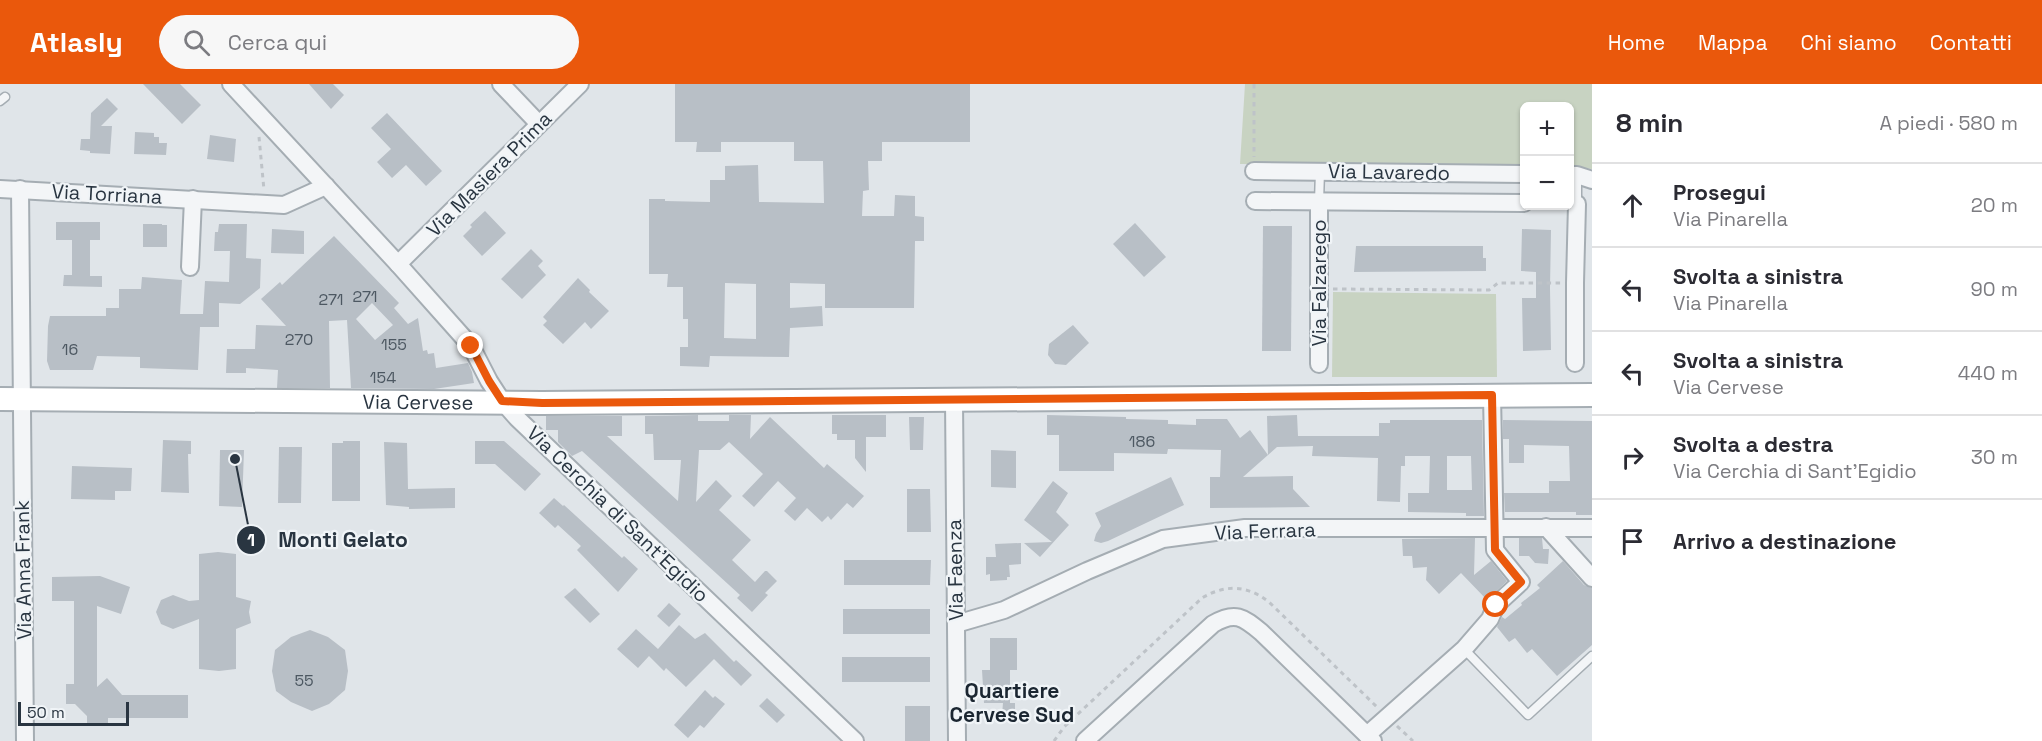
<!DOCTYPE html>
<html lang="it">
<head>
<meta charset="utf-8">
<style>
  :root { --surface:#fff; --page:#f7f7f7; --text:#2b2b33; --muted:#7c7c81; --line:#e1e1e2; --accent:#ea580c }
  body { margin:0; font-family:"Space Grotesk",sans-serif; background:var(--page); color:var(--text) }
  .controls { position:absolute; right:18px; top:18px; display:grid; overflow:hidden; border-radius:9px; box-shadow:0 2px 4px #0004 }
  .controls button { width:54px; height:54px; display:grid; place-items:center; padding:0; border:0; border-bottom:2px solid var(--line); background:var(--surface); color:var(--text); font:30px sans-serif }
  .scale { position:absolute; left:18px; bottom:15px; width:111px; box-sizing:border-box; padding-left:6px; border:3px solid #293541; border-top:0; font-size:16px; line-height:21px; white-space:nowrap; color:#293541; -webkit-text-stroke:4px #f0f4f7; paint-order:stroke }
  .stop { position:absolute; width:18px; height:18px; margin:-14px; border:4px solid #ea580c; border-radius:50%; background:#fff }
  .stop.end { background:#ea580c; border-color:#fff; box-shadow:0 2px 6px #0008 }
  .list { margin:0; padding:0; list-style:none }
  h2 { display:flex; justify-content:space-between; align-items:center; height:78px; margin:0; padding:0 24px; font-size:26px }
  h2 small { font-size:20px; font-weight:400; color:var(--muted) }
  .list li { display:grid; grid-template-columns:39px 1fr auto; gap:18px; align-items:center; box-sizing:border-box; height:84px; padding:0 24px; border-top:2px solid var(--line) }
  .list b { display:block; font-size:22px; white-space:nowrap }
  .list p { margin:0; font-size:20px; white-space:nowrap; color:var(--muted) }
  .list em { font-size:20px; font-style:normal; color:var(--muted) }
  .icon { flex:none; width:33px; height:33px; fill:none; stroke:currentColor; stroke-width:2; stroke-linecap:round; stroke-linejoin:round }
  .map { position:relative; flex:none; width:1592px; height:657px; overflow:hidden }
  header { display:flex; align-items:center; gap:36px; box-sizing:border-box; height:84px; padding:0 30px; background:var(--accent); color:#fff }
  header strong { font-size:28px }
  nav { display:flex; gap:33px; margin-inline-start:auto; font-size:21px }
  .search { width:420px; height:54px; background:var(--page); display:flex; align-items:center; gap:15px; box-sizing:border-box; padding:0 21px; border-radius:33px; color:var(--muted); font-size:22px }
  main { display:flex }
  aside { flex:1; background:var(--surface) }
  .map>svg:first-child { display:block }
  .green { fill:#c8d3c2 }
  .building { fill:#b8bfc6; fill-rule:evenodd }
  .lines { fill:none; stroke-linecap:round; stroke-linejoin:round }
  .lane-casing { stroke:#a5adb3; stroke-width:11 }
  .street-casing { stroke:#a5adb3; stroke-width:20 }
  .secondary-casing { stroke:#a5adb3; stroke-width:26 }
  .path { stroke:#bec3c8; stroke-width:3; stroke-dasharray:4.5 4.5; stroke-linecap:butt }
  .lane { stroke:#f3f5f7; stroke-width:8 }
  .street { stroke:#f3f5f7; stroke-width:16 }
  .secondary { stroke:#fff; stroke-width:22 }
  .route { stroke:#ea580c; stroke-width:8 }
  .labels { text-anchor:middle; stroke-width:4.5; stroke-linejoin:round; paint-order:stroke }
  .number-label { font-size:16px; fill:#4d5862 }
  .street-label { font-size:20px; fill:#293541; stroke:#f0f4f7 }
  .neighbourhood-label { font-size:21px; font-weight:bold; fill:#1b2631; stroke:#f0f4f7 }
  .leader { fill:none; stroke:#293541; stroke-width:2 }
  .callout-dot { fill:#293541; stroke:#f0f4f7; stroke-width:2 }
  .mark-label { font-size:18px; text-anchor:middle; font-weight:bold; fill:#fff }
  .callout-label { font-size:21px; text-anchor:middle; font-weight:bold; fill:#293541; stroke:#f0f4f7; stroke-width:4.5; stroke-linejoin:round; paint-order:stroke }
</style>
</head>
<body>
<header>
<strong>Atlasly</strong>
<div class="search"><svg class="icon" aria-label="search" viewBox="0 0 24 24"><circle cx="10" cy="10" r="6"/><path d="M15 15l6 6"/></svg>Cerca qui</div>
<nav><a>Home</a><a>Mappa</a><a>Chi siamo</a><a>Contatti</a></nav>
</header>
<main>
<div class="map">
<svg width="1592" height="657" viewBox="0 0 1592 657">
  <rect width="100%" height="100%" fill="#e0e5e9"/>
  <g class="green">
    <polygon points="1245,0 1592,0 1592,85 1570,83 1570,22 1524,22 1524,83 1240,80"/>
    <polygon points="1333,208 1496,210 1497,293 1332,293"/>
  </g>
  <g class="building">
    <polygon points="143,0 180,0 201,21 182,40"/>
    <polygon points="309,0 333,0 344,11 331,25"/>
    <path d="M675 0H970V58H882V77H868L869 106 863 107 862 132H894L895 111 915 112V132L924 133V157H915L914 224H825V200L790 199V224L822 222 823 242 790 244 789 273 710 272 709 283 680 282V263H688V235H683V203H667L668 190H649V115H665V117L710 118V96H725V82L758 81 759 118 824 119 823 77H794V58H721V68H696L697 58H675ZM725 199 756 200V255L724 254Z"/>
    <polygon points="107,14 118,25 101,42 112,42 110,70 90,69 90,67 80,66 81,55 90,55 91,29"/>
    <polygon points="387,29 442,87 426,102 406,81 392,94 377,78 391,65 371,44"/>
    <polygon points="135,48 154,49 154,53 159,53 159,59 167,59 166,71 134,70"/>
    <polygon points="210,51 236,55 234,78 207,75"/>
    <polygon points="485,127 506,149 482,172 463,152 472,143 470,141"/>
    <polygon points="56,138 100,138 100,156 90,156 90,192 102,192 102,203 63,202 64,191 72,191 72,156 56,156"/>
    <polygon points="1135,139 1166,173 1144,193 1113,160"/>
    <polygon points="143,140 162,140 162,141 167,141 167,163 143,163"/>
    <polygon points="219,140 247,140 246,174 261,175 260,204 240,220 219,219 219,243 200,243 198,286 140,284 140,273 97,272 93,286 50,286 47,277 48,242 50,232 106,232 106,224 119,224 119,205 141,205 142,193 182,196 180,230 203,230 205,197 229,198 230,167 214,167 215,148 218,148"/>
    <polygon points="1263,142 1292,142 1291,267 1262,267"/>
    <polygon points="272,145 304,147 304,170 271,169"/>
    <polygon points="1522,145 1551,146 1550,204 1551,266 1523,267 1522,214 1536,214 1536,188 1521,187"/>
    <path d="M334 152 399 219 394 224 408 240 418 234 423 267 427 266 428 270 434 269 436 284 468 279 472 288 474 299 434 305 351 304 347 236 329 237 330 304H277L278 286 246 284V289H226L227 265H255L256 241 286 242 261 215 280 198 282 201ZM372 219 393 241 375 256 356 235Z"/>
    <polygon points="1356,162 1483,162 1483,174 1486,174 1486,187 1354,188"/>
    <polygon points="531,165 543,177 538,182 546,191 522,215 501,195"/>
    <polygon points="578,194 590,206 589,208 609,227 591,245 585,238 563,260 543,241 547,237 543,233"/>
    <polygon points="1073,241 1089,259 1066,281 1055,280 1048,271 1049,260"/>
    <polygon points="698,331 698,337 729,337 729,331 751,331 750,355 770,333 824,384 827,380 864,412 853,424 847,419 831,436 828,432 822,438 807,424 795,437 784,427 796,414 778,397 754,423 742,412 763,390 729,358 720,366 699,366 696,418 716,396 732,412 719,426 751,456 732,476 755,498 765,487 767,487 777,497 765,509 768,511 752,528 737,514 740,511 582,367 572,372 558,358 558,346 546,346 546,332 622,332 622,352 607,352 678,417 681,376 654,376 653,350 645,350 645,332"/>
    <polygon points="832,331 886,331 886,353 866,353 866,388 855,374 855,356 837,356 837,350 832,350"/>
    <polygon points="1047,331 1126,333 1126,335 1168,336 1168,340 1196,341 1196,335 1227,335 1240,354 1250,346 1268,371 1243,393 1293,392 1293,405 1310,423 1210,424 1210,393 1220,393 1221,366 1168,365 1167,370 1114,369 1114,387 1059,387 1059,351 1047,351"/>
    <path d="M1297 331 1298 352H1379V339H1390V336H1482L1484 432H1466V429L1408 428V409H1429L1430 372H1405V382H1401L1400 418 1377 417 1378 374 1312 372 1313 362 1277 363 1268 371 1267 332ZM1447 372H1471L1472 406H1447Z"/>
    <polygon points="909,333 924,333 923,366 910,366"/>
    <polygon points="1503,336 1592,337 1592,431 1576,431 1576,428 1505,428 1504,409 1549,409 1549,397 1570,397 1569,362 1524,361 1524,379 1509,379 1509,355 1503,355"/>
    <polygon points="163,356 191,357 191,370 188,370 189,409 161,408"/>
    <polygon points="343,357 360,357 360,417 332,417 332,359 343,359"/>
    <polygon points="475,357 504,357 541,390 525,407 495,380 475,380"/>
    <polygon points="384,358 407,359 408,405 455,404 455,424 409,425 409,423 386,421"/>
    <polygon points="279,363 302,363 301,419 278,419"/>
    <polygon points="220,366 244,366 242,423 219,422"/>
    <polygon points="991,366 1016,367 1016,404 991,403"/>
    <polygon points="72,382 132,384 131,407 115,407 115,416 71,415"/>
    <polygon points="1171,393 1184,421 1108,457 1101,459 1094,457 1096,450 1101,442 1095,429"/>
    <polygon points="1053,397 1068,409 1056,428 1069,441 1040,473 1024,459 1052,458 1024,436"/>
    <polygon points="907,405 930,405 931,448 907,448"/>
    <polygon points="554,414 563,422 564,421 622,474 624,472 638,485 618,508 577,466 581,462 558,441 555,444 539,429"/>
    <polygon points="1475,454 1474,491 1491,477 1507,497 1487,516 1461,489 1439,510 1426,496 1427,483 1413,484 1412,472 1403,472 1402,455"/>
    <polygon points="1519,454 1542,454 1543,465 1549,465 1548,480 1535,479 1529,472 1519,472"/>
    <polygon points="1021,459 1021,480 1009,481 1010,493 1007,493 1007,496 990,497 990,490 986,491 986,473 996,473 995,460"/>
    <polygon points="218,468 236,470 236,513 251,517 249,528 251,539 236,545 236,585 219,587 199,585 199,535 173,545 161,540 156,528 161,516 173,511 189,517 199,516 199,470"/>
    <polygon points="844,476 931,476 930,501 844,501"/>
    <polygon points="1563,477 1584,501 1592,504 1592,561 1557,592 1532,565 1527,569 1515,554 1509,558 1497,543 1502,533 1505,535 1522,521 1521,519 1540,504 1537,501"/>
    <polygon points="100,492 130,503 121,530 97,522 97,603 107,594 122,611 188,611 188,634 108,634 108,642 87,642 87,632 75,620 66,620 66,600 74,600 74,517 52,517 52,493"/>
    <polygon points="575,504 600,530 590,539 564,513"/>
    <polygon points="669,519 681,530 669,543 657,532"/>
    <rect x="843" y="525" width="87" height="25"/>
    <polygon points="679,541 695,555 705,549 734,578 736,576 752,591 741,602 714,575 686,603 666,584 664,587 649,572 638,584 617,565 636,545 658,565"/>
    <polygon points="310,546 328,553 345,566 348,587 345,606 329,620 312,627 291,618 276,607 272,587 275,566 291,553"/>
    <polygon points="990,554 1017,554 1017,586 1010,586 1010,619 1015,619 1015,631 1002,631 1003,619 984,619 982,586 990,586"/>
    <rect x="842" y="573" width="88" height="25"/>
    <polygon points="705,606 713,614 715,612 725,620 704,644 700,641 688,654 674,641"/>
    <polygon points="767,614 785,631 777,639 759,622"/>
    <rect x="905" y="622" width="25" height="35"/>
  </g>
  <g class="lines">
    <g class="lane-casing">
      <g id="lane">
        <polyline points="0,17 5,13"/>
        <polyline points="1577,91 1577,120"/>
        <polyline points="1319,118 1320,87"/>
        <polyline points="1464,565 1528,631 1592,572"/>
      </g>
    </g>
    <g class="street-casing">
      <g id="street">
        <polyline points="231,0 398,180 471,262 489,297 502,317 517,334 855,657"/>
        <polyline points="501,0 539,40"/>
        <polyline points="1254,87 1524,90"/>
        <polyline points="1570,91 1577,91 1592,96"/>
        <polyline points="0,105 284,121 326,102"/>
        <polyline points="20,105 25,657"/>
        <polyline points="1255,117 1524,119"/>
        <polyline points="398,180 580,0"/>
        <polyline points="190,183 193,115"/>
        <polyline points="1575,279 1575,199 1577,120"/>
        <polyline points="1319,280 1319,118"/>
        <polyline points="954,316 957,657"/>
        <polyline points="1546,443 1592,494"/>
        <polyline points="956,540 1004,526 1087,487 1163,455 1245,444 1592,444"/>
        <polyline points="1367,651 1464,565 1490,535 1496,521 1521,498 1495,466 1492,311"/>
        <path d="M1085 657 1213 540C1235 527 1243 533 1261 548L1373 657"/>
      </g>
    </g>
    <g class="secondary-casing">
      <g id="secondary">
        <path id="s1" d="M0 315 542 319 1592 311"/>
      </g>
    </g>
    <g class="path">
      <polyline points="1254,0 1254,73"/>
      <polyline points="259,53 264,106"/>
      <polyline points="1333,205 1489,206 1498,199 1561,199"/>
      <polyline points="1397,642 1413,657"/>
      <path d="M1054 657 1064 643 1202 514C1226 500 1247 501 1269 518L1377 623"/>
    </g>
    <use href="#lane" class="lane"/>
    <use href="#street" class="street"/>
    <use href="#secondary" class="secondary"/>
  </g>
  <g class="lines">
    <polyline class="route" points="471,262 489,297 502,317 542,319 1492,311 1495,466 1521,498 1496,521"/>
  </g>
  <g class="labels">
    <g class="number-label">
      <text x="365" y="218">271</text>
      <text x="331" y="221">271</text>
      <text x="299" y="261">270</text>
      <text x="394" y="266">155</text>
      <text x="70" y="271">16</text>
      <text x="383" y="299">154</text>
      <text x="1142" y="363">186</text>
      <text x="304" y="602">55</text>
    </g>
    <g class="street-label">
      <text transform="translate(1389 88) rotate(1)" y="7">Via Lavaredo</text>
      <text transform="translate(489 90) rotate(-45)" y="7">Via Masiera Prima</text>
      <text transform="translate(107 110) rotate(3)" y="7">Via Torriana</text>
      <text transform="translate(1319 199) rotate(-90)" y="7">Via Falzarego</text>
      <text dy="7" stroke="none"><textPath href="#s1" startOffset="418">Via Cervese</textPath></text>
      <text transform="translate(618 430) rotate(44)" y="7">Via Cerchia di Sant'Egidio</text>
      <text transform="translate(1265 447) rotate(-2)" y="7">Via Ferrara</text>
      <text transform="translate(23 486) rotate(-91)" y="7">Via Anna Frank</text>
      <text transform="translate(955 486) rotate(-91)" y="7">Via Faenza</text>
    </g>
    <g class="neighbourhood-label">
      <text x="1012" y="614">Quartiere<tspan x="1012" dy="24">Cervese Sud</tspan></text>
    </g>
  </g>
  <path class="leader" d="M235 375L251 456"/>
  <g class="callout-dot">
    <circle cx="235" cy="375" r="6"/>
    <circle cx="251" cy="456" r="15"/>
  </g>
  <g class="mark-label">
    <text x="251" y="462">1</text>
  </g>
  <g class="callout-label">
    <text x="343" y="463">Monti Gelato</text>
  </g>
</svg>
<div class="controls">
<button>+</button>
<button>−</button>
</div>
<div class="scale">50 m</div>
<div class="stop" style="left:1496px;top:521px"></div>
<div class="stop end" style="left:471px;top:262px"></div>
</div>
<aside>
<h2>8 min<small>A piedi · 580 m</small></h2>
<ul class="list">
<li><svg class="icon" aria-label="ahead" viewBox="0 0 24 24"><path d="M12 20V5M6 11l6-6 6 6"/></svg><div><b>Prosegui</b><p>Via Pinarella</p></div><em>20 m</em></li>
<li><svg class="icon" aria-label="left" viewBox="0 0 24 24"><path d="M17 20v-9H6M10 6l-5 5 5 5"/></svg><div><b>Svolta a sinistra</b><p>Via Pinarella</p></div><em>90 m</em></li>
<li><svg class="icon" aria-label="left" viewBox="0 0 24 24"><path d="M17 20v-9H6M10 6l-5 5 5 5"/></svg><div><b>Svolta a sinistra</b><p>Via Cervese</p></div><em>440 m</em></li>
<li><svg class="icon" aria-label="right" viewBox="0 0 24 24"><path d="M7 20v-9h11M14 6l5 5-5 5"/></svg><div><b>Svolta a destra</b><p>Via Cerchia di Sant'Egidio</p></div><em>30 m</em></li>
<li><svg class="icon" aria-label="arrive" viewBox="0 0 24 24"><path d="M6 21V4h12l-3 4 3 4H6"/></svg><div><b>Arrivo a destinazione</b></div></li>
</ul>
</aside>
</main>
</body>
</html>
